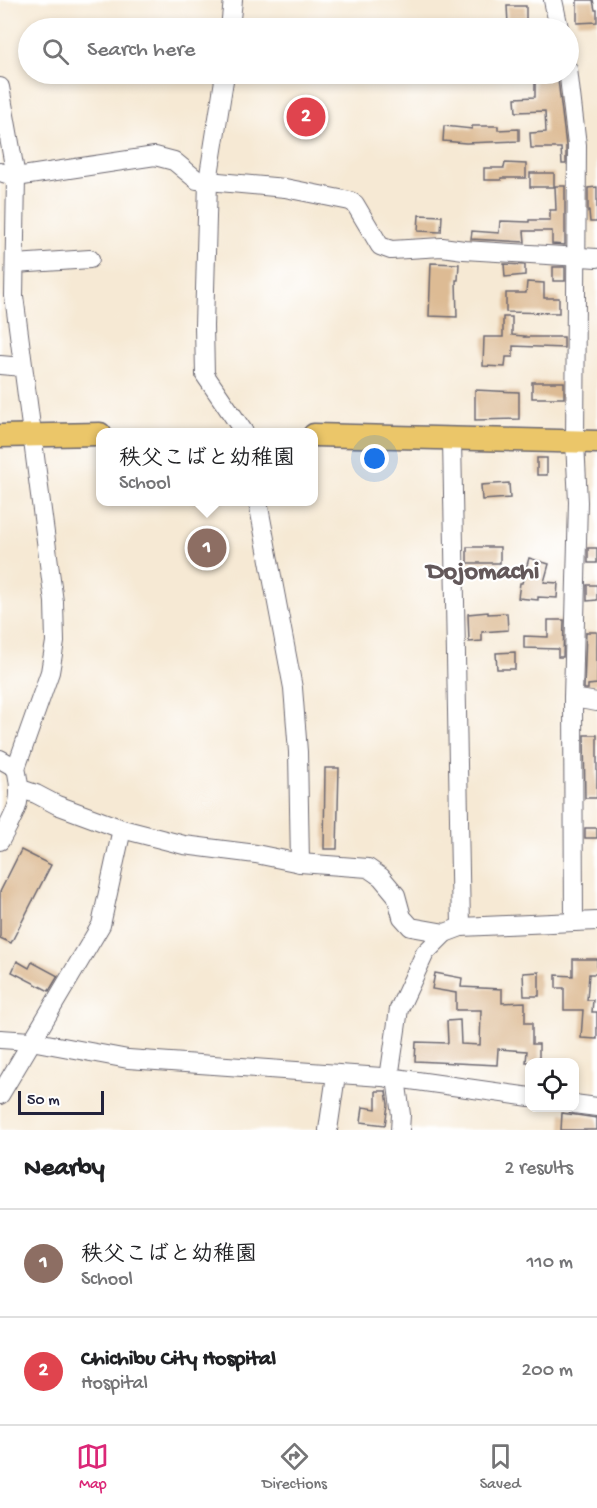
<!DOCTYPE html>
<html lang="en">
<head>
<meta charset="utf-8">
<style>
  :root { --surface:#fff; --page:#f2f2f2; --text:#202124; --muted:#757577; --line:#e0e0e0; --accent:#db2777 }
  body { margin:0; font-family:"Gochi Hand","Klee One",sans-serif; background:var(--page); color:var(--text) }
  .controls { position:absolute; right:18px; bottom:18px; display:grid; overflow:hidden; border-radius:12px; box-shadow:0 3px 9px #0003 }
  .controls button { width:54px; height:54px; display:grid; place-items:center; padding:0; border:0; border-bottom:2px solid var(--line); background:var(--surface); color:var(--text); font:30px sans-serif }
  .scale { position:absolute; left:18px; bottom:15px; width:86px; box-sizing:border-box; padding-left:6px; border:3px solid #22223b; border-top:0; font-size:16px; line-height:21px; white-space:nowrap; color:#22223b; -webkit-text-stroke:4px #fff; paint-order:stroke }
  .you { position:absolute; left:375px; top:459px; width:21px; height:21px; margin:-15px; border:4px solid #fff; border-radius:50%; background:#1a73e8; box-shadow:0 0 0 9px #1a73e833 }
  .badge { display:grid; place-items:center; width:39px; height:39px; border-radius:50%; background:var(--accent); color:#fff; font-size:20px; font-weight:700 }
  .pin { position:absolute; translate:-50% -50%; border:3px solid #fff; box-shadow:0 2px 6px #0006 }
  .popup { position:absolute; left:96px; top:428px; width:222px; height:78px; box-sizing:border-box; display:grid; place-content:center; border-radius:12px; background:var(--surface); filter:drop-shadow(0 2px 4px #0005); font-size:20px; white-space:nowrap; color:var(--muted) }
  .popup b { font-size:22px; color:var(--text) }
  .popup::after { content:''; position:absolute; left:50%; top:100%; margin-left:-12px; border:12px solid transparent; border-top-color:var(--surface) }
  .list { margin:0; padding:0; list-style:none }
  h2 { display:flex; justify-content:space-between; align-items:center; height:78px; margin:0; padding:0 24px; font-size:26px }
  h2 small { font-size:20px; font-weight:400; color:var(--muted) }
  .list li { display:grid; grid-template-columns:39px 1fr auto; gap:18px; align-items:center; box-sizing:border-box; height:108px; padding:0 24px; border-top:2px solid var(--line) }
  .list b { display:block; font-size:22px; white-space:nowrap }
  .list p { margin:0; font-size:20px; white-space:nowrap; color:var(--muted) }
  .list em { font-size:20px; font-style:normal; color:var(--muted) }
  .icon { flex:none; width:33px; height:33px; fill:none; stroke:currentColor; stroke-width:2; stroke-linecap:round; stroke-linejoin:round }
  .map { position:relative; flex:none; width:597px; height:1130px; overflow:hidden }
  .search { position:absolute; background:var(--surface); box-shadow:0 3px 9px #0003; left:18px; right:18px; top:18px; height:66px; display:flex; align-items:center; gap:15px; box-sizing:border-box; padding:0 21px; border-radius:33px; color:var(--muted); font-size:22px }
  .sheet { height:294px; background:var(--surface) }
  nav { display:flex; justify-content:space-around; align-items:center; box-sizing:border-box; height:84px; border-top:2px solid var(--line); background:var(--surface); font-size:16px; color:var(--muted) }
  nav a { display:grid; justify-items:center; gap:3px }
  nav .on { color:var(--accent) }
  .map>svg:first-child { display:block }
  .building { fill:#ddbb94 }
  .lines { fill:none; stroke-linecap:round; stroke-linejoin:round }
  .minor-casing { stroke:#6c6871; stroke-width:20 }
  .major-casing { stroke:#6c6871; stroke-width:25 }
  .minor { stroke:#fff; stroke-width:18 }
  .major { stroke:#ebc669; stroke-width:22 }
  .labels { text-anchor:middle; stroke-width:4.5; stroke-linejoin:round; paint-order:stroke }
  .quarter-label { font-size:26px; font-weight:bold; fill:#63585a; stroke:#fff }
</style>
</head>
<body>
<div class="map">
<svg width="597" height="1130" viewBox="0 0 597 1130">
  <rect width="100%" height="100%" fill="#fff"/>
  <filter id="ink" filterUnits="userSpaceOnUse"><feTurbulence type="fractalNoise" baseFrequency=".0167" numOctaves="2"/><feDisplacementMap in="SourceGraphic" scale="12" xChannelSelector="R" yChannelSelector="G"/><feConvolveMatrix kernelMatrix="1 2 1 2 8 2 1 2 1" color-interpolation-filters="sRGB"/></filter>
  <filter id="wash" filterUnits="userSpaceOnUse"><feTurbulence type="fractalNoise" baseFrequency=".008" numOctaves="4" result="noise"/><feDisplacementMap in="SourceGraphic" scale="24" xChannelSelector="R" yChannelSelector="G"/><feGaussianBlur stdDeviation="1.35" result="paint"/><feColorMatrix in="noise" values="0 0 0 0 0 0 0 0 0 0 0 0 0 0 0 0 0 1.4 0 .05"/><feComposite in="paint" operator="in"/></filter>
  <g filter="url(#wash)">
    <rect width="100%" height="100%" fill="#f6e9d4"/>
    <g id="blocks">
      <g class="building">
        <polygon points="577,0 593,0 595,10 597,10 597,22 577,23"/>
        <polygon points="507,6 526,6 526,23 508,24"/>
        <polygon points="535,80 558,80 566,146 566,164 562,164 561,148 531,148 530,133 546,132 545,111 516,112 515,98 535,97"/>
        <polygon points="444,126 472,129 472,126 498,126 498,130 519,129 519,141 466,143 443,141"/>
        <polygon points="505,163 526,164 526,178 501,178 501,180 484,180 484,168 504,168"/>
        <rect x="530" y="173" width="24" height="14"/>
        <polygon points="555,186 565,186 565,245 552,244 552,231 524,231 525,242 471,239 472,231 499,233 500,221 529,222 529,220 550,220 550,210 556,210"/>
        <polygon points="597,187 597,222 590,222 589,211 588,212 588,188"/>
        <polygon points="419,215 442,216 441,232 418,231"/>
        <polygon points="431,263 459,264 458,280 456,280 457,317 429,316"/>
        <polygon points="504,264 525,265 525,275 505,277"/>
        <rect x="553" y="267" width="12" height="14"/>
        <polygon points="527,282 544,283 544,298 559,298 559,313 506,312 506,293 526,293"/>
        <polygon points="503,317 512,317 512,335 525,336 524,337 564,337 564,348 513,346 513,357 506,357 505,367 483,366 484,337 503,337"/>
        <rect x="532" y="382" width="32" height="16"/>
        <polygon points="475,390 519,392 519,419 475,420"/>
        <rect x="537" y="458" width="10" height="17"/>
        <polygon points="509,483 510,498 482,500 481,485"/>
        <rect x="467" y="547" width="33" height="16"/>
        <rect x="588" y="548" width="9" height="15"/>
        <polygon points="529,558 549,564 544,582 558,583 557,598 538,597 538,600 518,598 520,583 522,583"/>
        <polygon points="587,585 597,585 597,600 587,601"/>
        <polygon points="488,612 488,614 507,613 508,630 482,632 482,641 469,642 468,614"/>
        <polygon points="548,620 564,620 563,657 558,657 558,649 524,648 524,636 548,637"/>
        <polygon points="586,632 597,632 597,684 588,685 588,689 584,689"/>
        <polygon points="515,652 515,669 497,669 496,653"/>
        <polygon points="584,735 597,735 597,798 585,798"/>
        <polygon points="325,768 339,768 337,849 324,849"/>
        <rect x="585" y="828" width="12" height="10"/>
        <polygon points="21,850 51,865 11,943 0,938 0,892"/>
        <polygon points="573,959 597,959 597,974 589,974 587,1000 593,1000 592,1012 597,1012 597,1039 581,1038 583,1010 564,1010 564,988 556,988 556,975 573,976"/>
        <polygon points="17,961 29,968 32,962 58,976 49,991 12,972"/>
        <polygon points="539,972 539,996 524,996 523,973"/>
        <polygon points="435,973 462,978 461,987 502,989 502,1003 525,1002 525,1023 532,1023 532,1044 539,1044 539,1062 526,1062 527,1051 498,1049 497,1065 415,1061 416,1042 448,1043 447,1021 460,1020 461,1044 480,1045 481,1010 456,1010 456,993 432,989"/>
        <polygon points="376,1091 386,1091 388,1105 385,1125 361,1122 363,1107 376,1109"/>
        <polygon points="562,1113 597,1118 597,1130 561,1130"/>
      </g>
    </g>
  </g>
  <g filter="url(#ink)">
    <use href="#blocks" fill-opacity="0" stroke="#6c6871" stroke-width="1.5"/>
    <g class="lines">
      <g class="minor-casing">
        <g id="minor">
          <polyline points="553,0 559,28"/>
          <polyline points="230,28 233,0"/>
          <polyline points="568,69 577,145 575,442 578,502 573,698 574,922"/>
          <polyline points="225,74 208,181 204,326 205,375 244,432"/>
          <polyline points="0,87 16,177 14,296 54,602 55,642 50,672 16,768"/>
          <polyline points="0,172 16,177 155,156 174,161 197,180 285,188 350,201 355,204 380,246 391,250 442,247 464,250 597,258"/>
          <polyline points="15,264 90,259"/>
          <polyline points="0,365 23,367"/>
          <polyline points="452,439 461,927"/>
          <polyline points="258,502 293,688 298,752 300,863"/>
          <polyline points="573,698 597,702"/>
          <path d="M0 759 16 768C24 803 16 811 0 841"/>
          <polyline points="21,789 36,794 57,805 122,829 184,845 256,854 300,863 368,868 381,877 396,895 402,917 411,927 445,933"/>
          <polyline points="0,1039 31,1041 128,1059 396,1078 530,1097"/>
          <polyline points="389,1078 399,1009 425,953 445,933 461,927 597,921"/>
          <polyline points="396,1078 401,1115 400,1130"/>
          <polyline points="0,1095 101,925 122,829"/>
          <polyline points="574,1104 597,1107"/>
          <polyline points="328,1130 336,1075"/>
        </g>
      </g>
      <g class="major-casing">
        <g id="major">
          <polyline points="314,435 597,442"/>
          <polyline points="0,436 100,434"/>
        </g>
      </g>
      <use href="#minor" class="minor"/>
      <use href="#major" class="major"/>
    </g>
  </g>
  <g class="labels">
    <g class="quarter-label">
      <text x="483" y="578">Dojomachi</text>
    </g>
  </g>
</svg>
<div class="controls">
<button><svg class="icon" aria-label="locate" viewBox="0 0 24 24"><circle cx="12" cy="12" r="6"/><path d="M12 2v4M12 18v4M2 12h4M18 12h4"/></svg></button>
</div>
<div class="scale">50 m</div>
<div class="you"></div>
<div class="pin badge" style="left:207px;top:548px;background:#8d6e63">1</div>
<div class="popup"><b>秩父こばと幼稚園</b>School</div>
<div class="pin badge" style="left:306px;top:117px;background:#e0444e">2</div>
<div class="search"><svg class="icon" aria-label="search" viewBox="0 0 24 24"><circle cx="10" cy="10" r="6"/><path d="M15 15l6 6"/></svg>Search here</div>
</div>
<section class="sheet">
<h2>Nearby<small>2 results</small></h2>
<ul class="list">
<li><span class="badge" style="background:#8d6e63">1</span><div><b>秩父こばと幼稚園</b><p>School</p></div><em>110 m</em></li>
<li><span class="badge" style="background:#e0444e">2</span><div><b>Chichibu City Hospital</b><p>Hospital</p></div><em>200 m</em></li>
</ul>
</section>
<nav>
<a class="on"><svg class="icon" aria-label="map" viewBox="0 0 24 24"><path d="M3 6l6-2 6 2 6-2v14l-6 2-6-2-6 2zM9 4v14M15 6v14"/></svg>Map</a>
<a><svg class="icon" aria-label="directions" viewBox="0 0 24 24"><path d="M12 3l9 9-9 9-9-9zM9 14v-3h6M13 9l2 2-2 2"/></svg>Directions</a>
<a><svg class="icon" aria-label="saved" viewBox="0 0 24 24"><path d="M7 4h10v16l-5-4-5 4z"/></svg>Saved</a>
</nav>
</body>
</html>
